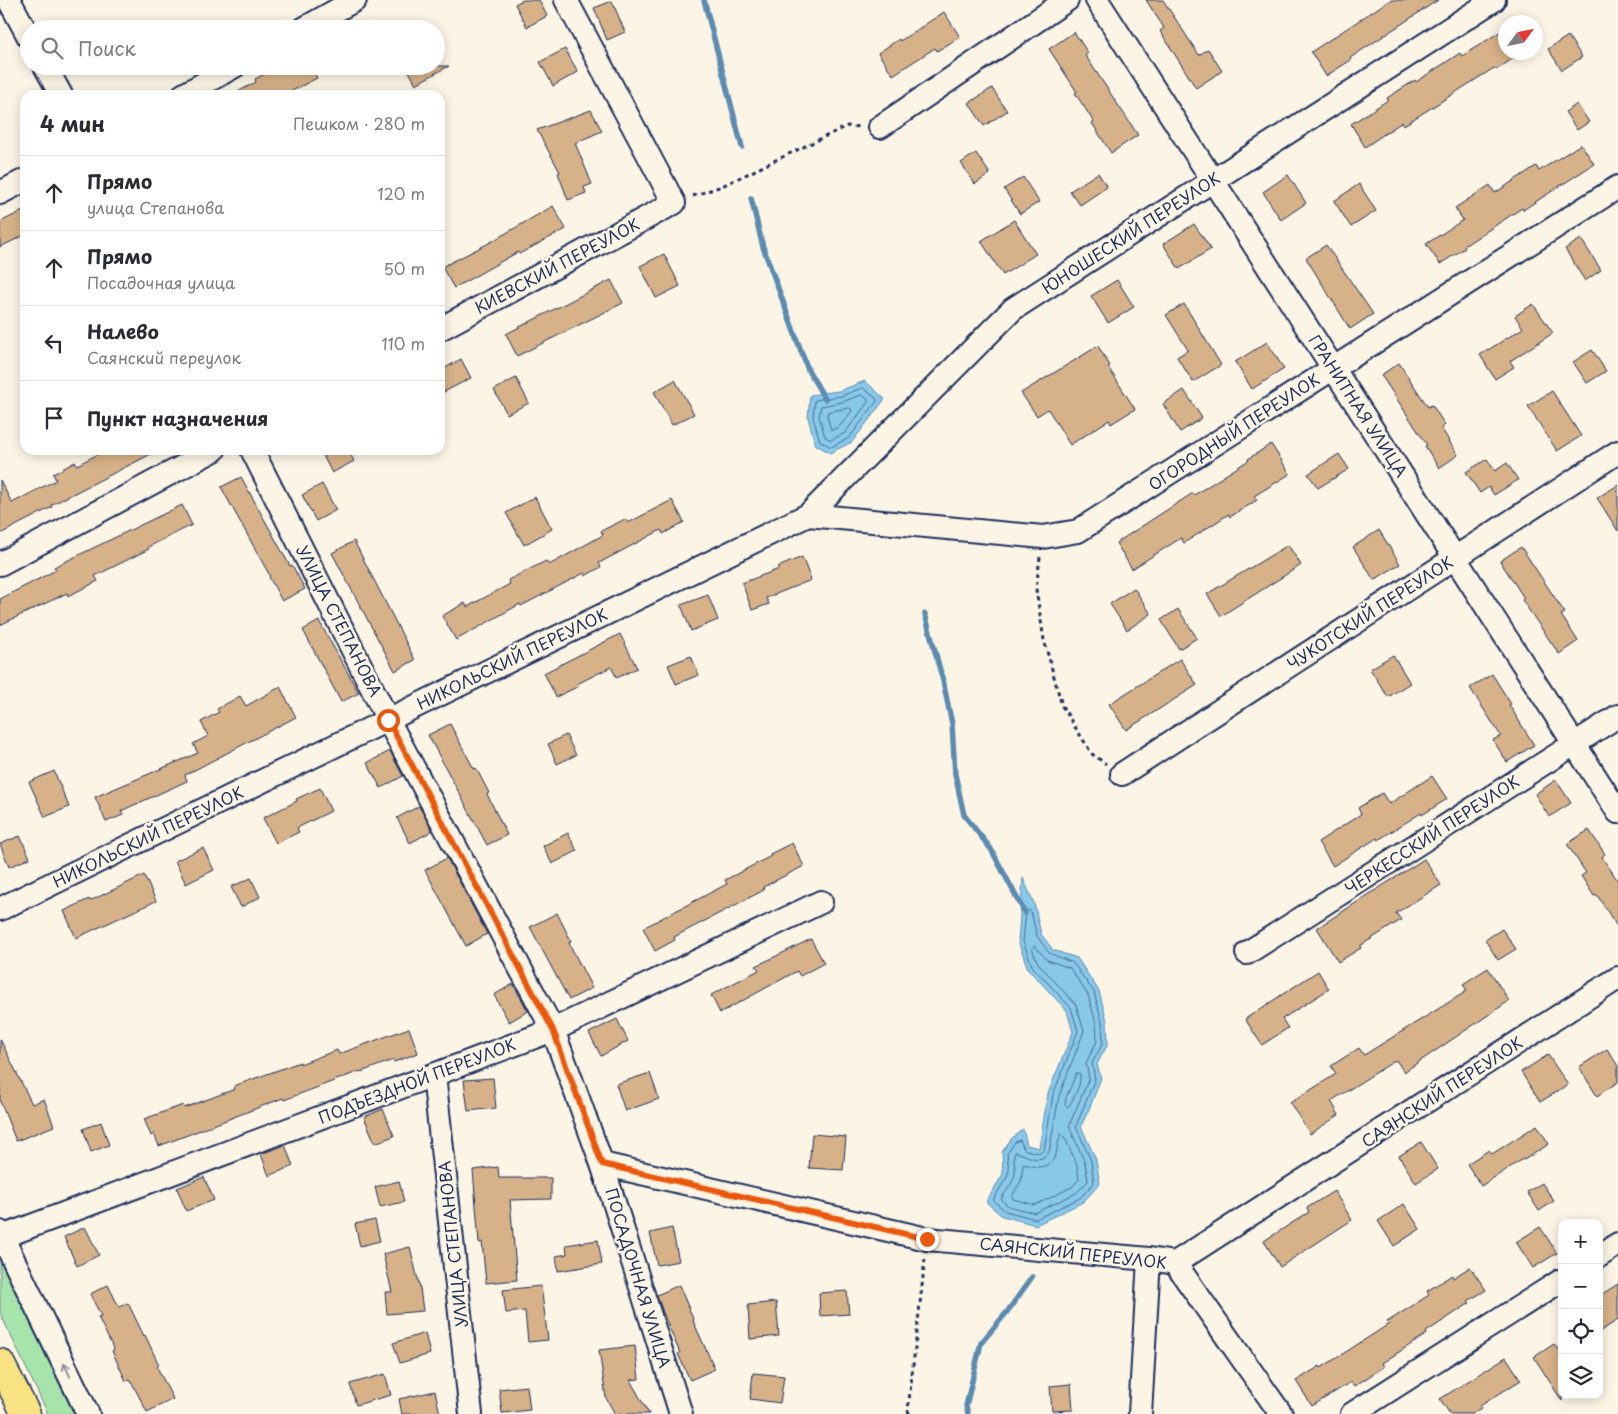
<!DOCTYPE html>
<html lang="ru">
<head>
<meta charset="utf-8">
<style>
  :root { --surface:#fff; --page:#f7f7f7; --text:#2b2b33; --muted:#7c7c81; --line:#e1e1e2 }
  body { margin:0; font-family:"Playpen Sans",sans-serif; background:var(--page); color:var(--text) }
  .controls { position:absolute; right:15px; bottom:15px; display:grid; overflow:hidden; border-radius:10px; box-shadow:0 2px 12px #0003 }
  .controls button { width:45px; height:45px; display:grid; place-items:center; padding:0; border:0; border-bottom:1px solid var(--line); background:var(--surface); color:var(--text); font:25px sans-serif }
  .compass { position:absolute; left:1498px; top:15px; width:45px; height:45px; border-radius:50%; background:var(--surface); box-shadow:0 2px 12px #0003; rotate:57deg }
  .stop { position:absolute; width:15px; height:15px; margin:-11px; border:4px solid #ea580c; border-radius:50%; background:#fff }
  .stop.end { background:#ea580c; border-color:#fff; box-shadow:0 1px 5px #0008 }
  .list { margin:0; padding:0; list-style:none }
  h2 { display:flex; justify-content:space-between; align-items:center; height:65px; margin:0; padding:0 20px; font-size:21px }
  h2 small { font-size:16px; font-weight:400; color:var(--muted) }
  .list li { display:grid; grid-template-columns:32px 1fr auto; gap:15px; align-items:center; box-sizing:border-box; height:75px; padding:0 20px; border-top:1px solid var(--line) }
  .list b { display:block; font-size:19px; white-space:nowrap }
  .list p { margin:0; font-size:16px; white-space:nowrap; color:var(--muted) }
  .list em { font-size:16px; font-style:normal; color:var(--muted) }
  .icon { flex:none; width:28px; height:28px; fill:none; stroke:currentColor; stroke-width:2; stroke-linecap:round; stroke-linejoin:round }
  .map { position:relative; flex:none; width:1618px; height:1414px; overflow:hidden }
  .search { position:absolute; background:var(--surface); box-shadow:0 2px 12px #0003; left:20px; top:20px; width:425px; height:55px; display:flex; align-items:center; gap:12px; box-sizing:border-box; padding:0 18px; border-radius:28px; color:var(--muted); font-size:19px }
  .panel { position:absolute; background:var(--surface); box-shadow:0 2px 12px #0003; left:20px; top:90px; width:425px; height:365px; border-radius:15px }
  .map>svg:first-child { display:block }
  .green { fill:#a7e4ab; stroke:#618a84 }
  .water { fill:#88c8e9; stroke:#5c8bb1 }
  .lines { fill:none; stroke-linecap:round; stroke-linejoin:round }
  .shore { stroke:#476c96; stroke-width:1 }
  .stream { stroke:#5c8bb1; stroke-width:5.5 }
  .building { fill:#d7b188; stroke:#1b2f5e }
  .street-casing { stroke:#1b2f5e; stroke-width:26 }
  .primary-casing { stroke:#1b2f5e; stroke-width:31 }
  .path { stroke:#1b2f5e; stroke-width:3; stroke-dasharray:4 4; stroke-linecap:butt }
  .street { stroke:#fcf5e5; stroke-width:22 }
  .primary { stroke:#f8e281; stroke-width:28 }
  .oneway { stroke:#8c92a2 }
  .route { stroke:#ea580c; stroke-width:6 }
  .labels { text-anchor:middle; stroke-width:5; stroke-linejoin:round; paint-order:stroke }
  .street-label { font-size:16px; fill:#1b2f5e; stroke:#fcf5e5 }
</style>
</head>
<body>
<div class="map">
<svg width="1618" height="1414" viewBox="0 0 1618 1414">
  <rect width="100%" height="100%" fill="#fcf5e5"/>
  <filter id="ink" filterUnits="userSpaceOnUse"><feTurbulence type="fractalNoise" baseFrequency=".02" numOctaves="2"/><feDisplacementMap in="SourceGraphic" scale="10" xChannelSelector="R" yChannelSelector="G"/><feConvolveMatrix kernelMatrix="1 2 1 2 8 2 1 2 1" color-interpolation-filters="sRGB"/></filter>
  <g filter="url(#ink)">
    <polygon class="green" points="0,1261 74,1414 48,1414 0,1313"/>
    <g class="water">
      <polygon points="865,381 885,399 852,442 830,453 815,444 808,417 810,395 839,391"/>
      <polygon points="1023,878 1034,903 1041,934 1053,950 1077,958 1099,991 1107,1021 1108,1044 1097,1064 1101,1078 1090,1107 1081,1126 1096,1160 1100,1184 1083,1202 1036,1225 1002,1216 986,1202 1003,1174 1002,1152 1011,1139 1023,1129 1027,1145 1039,1148 1048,1093 1073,1032 1067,1011 1028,969 1018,941"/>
    </g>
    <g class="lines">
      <g class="shore">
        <polygon points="863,388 876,398 877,401 849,438 831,447 820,441 813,417 815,400 841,396"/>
        <polygon points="862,395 868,399 868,402 845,433 831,440 825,437 819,416 821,406 842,402"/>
        <polygon points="849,408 851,409 852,411 839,427 831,430 827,416 828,412"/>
        <path d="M1029 910 1031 912 1037 936 1049 953 1073 963 1094 992 1102 1022 1103 1043 1092 1063 1095 1079 1076 1126 1091 1161 1094 1183 1080 1198 1036 1219 1005 1211 993 1200 1008 1175 1009 1170 1007 1154 1015 1142 1020 1140 1024 1149C1030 1151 1039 1155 1044 1150L1053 1095 1078 1031 1071 1008 1032 966 1023 941 1026 912Z"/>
        <path d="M1035 946 1047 960 1070 968 1088 995 1096 1023 1097 1041 1086 1063 1089 1078 1069 1126 1085 1163 1088 1181 1076 1193 1035 1213 1008 1206 1001 1199C1006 1191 1014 1182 1015 1173 1016 1166 1012 1159 1015 1152 1027 1154 1039 1166 1049 1152L1059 1096 1084 1031 1076 1005 1038 963 1032 949Z"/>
        <path d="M1077 1073 1080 1074C1082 1083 1074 1098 1069 1106L1067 1107 1065 1105 1066 1098Z"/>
        <path d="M1061 1134 1064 1136 1077 1165 1079 1179 1072 1187 1035 1205 1013 1199 1012 1196 1021 1181 1023 1165C1028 1164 1033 1167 1038 1167 1060 1166 1055 1146 1061 1134Z"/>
      </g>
      <g class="stream">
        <polyline points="704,0 742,147"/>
        <polyline points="751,198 763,247 808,370 825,399"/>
        <polyline points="925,614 943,681 952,724 955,774 964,815 991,849 1025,913"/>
        <polyline points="968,1414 966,1406 981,1343 1007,1312 1032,1277"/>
      </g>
    </g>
    <g class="building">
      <polygon points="523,0 539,0 547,16 527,27 515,4"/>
      <polygon points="1146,0 1163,0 1199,55 1208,49 1222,71 1196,88 1160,31 1164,28"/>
      <polygon points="1390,0 1438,0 1350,58 1351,60 1326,76 1311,52"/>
      <polygon points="612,1 625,32 607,40 594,8"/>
      <polygon points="944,12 960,37 937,51 935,48 893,75 878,53 899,39 900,41"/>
      <polygon points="1506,28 1506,52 1523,52 1496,70 1494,68 1404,125 1402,122 1365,147 1351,124 1388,100 1387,98 1415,80 1416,82 1460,53 1462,56"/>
      <polygon points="1074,32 1088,53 1085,55 1138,135 1111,153 1092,123 1094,122 1075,93 1077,92 1049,49"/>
      <polygon points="1568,36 1582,57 1562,70 1548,49"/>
      <polygon points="565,49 578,72 553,86 540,62"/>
      <polygon points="280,66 311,66 317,78 284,95 232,95 256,82 255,79"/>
      <polygon points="406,66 449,66 416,84"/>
      <polygon points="992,88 1007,111 984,126 969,103"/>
      <polygon points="1577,104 1589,122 1577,130 1565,112"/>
      <polygon points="591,110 602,131 575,143 592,184 584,187 586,193 568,200 558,173 560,172 537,130"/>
      <polygon points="1581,144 1594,164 1523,210 1522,208 1464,246 1465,248 1440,264 1426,244 1463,220 1455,208 1490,185 1495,193 1536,166 1539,171"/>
      <polygon points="976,153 990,174 975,184 961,163"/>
      <polygon points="1098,173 1107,187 1080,205 1070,191"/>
      <polygon points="1288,175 1306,203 1281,220 1263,192"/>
      <polygon points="1023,177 1039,202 1020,214 1004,189"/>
      <polygon points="1359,184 1376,211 1351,227 1334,201"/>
      <polygon points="553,206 566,229 519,254 518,252 454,288 442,267 489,243"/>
      <polygon points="25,210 25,235 0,247 0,222"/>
      <polygon points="1014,220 1036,254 1003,275 981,241"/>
      <polygon points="1194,224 1211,249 1179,269 1163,244"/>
      <polygon points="1581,239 1601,270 1585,281 1565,249"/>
      <polygon points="1326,245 1373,314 1350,329 1306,258"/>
      <polygon points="664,254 680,286 656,298 640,266"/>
      <polygon points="611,280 623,303 517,356 506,334"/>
      <polygon points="1117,280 1134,307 1108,323 1091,296"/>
      <polygon points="1184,304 1221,365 1193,382 1177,357 1188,350 1166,315"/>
      <polygon points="1533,304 1553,333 1510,361 1514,367 1495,379 1480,355 1523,328 1515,316"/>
      <polygon points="1267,342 1284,369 1252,389 1235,362"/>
      <polygon points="1098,346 1110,366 1108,367 1135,409 1111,424 1109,420 1070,445 1048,409 1037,416 1021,393"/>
      <polygon points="1592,350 1606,371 1587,383 1573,362"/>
      <polygon points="461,359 471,378 440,394 440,371"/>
      <polygon points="1399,363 1428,407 1432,405 1445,425 1441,428 1458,455 1439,468 1425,446 1427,445 1381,375"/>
      <polygon points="516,378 529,403 507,414 494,390"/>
      <polygon points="675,380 694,414 672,425 654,392"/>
      <polygon points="1184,390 1202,418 1180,432 1163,404"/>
      <polygon points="1552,391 1581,436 1557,451 1528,406"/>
      <polygon points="1271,444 1290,474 1254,496 1257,500 1230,517 1229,514 1184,543 1181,538 1132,569 1116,543 1193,493 1194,495 1249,460 1248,459"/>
      <polygon points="106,450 159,450 51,505 52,507 0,534 0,480 12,503 56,480 53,474 75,462 77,465"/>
      <polygon points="320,450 348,450 354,461 332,473"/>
      <polygon points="1339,454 1349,469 1318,488 1308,474"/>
      <polygon points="1487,459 1495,471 1507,463 1518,480 1494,495 1489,487 1480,493 1466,472"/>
      <polygon points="241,477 290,566 292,565 305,589 282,601 269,577 270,576 221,487"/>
      <polygon points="322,484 336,510 316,521 302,495"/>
      <polygon points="1618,485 1618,531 1597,498"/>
      <polygon points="535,497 552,529 524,545 506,513"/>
      <polygon points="672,500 684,522 663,534 661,530 599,563 601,567 585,576 584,573 521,606 520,604 456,640 442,616 465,603 467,607 510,584 508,580 546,561 549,565 603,535 601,531 625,519 628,523"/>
      <polygon points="182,505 192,525 148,547 149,549 95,576 98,581 68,596 67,593 0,625 0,599 56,570 54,567"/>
      <polygon points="1379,530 1400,564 1374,580 1353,547"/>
      <polygon points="354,541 415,660 395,671 332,553"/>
      <polygon points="1288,545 1301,565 1221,616 1207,594"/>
      <polygon points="1521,547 1565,613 1561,615 1578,641 1559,654 1522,600 1524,598 1500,561"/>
      <polygon points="802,557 811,580 766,598 769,604 752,610 742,583 779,569 778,567"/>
      <polygon points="1134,588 1151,614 1127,630 1110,604"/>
      <polygon points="708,595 718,620 691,631 681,605"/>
      <polygon points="1178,609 1197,638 1179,649 1161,620"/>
      <polygon points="319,621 359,693 341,702 303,630"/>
      <polygon points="620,634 637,668 617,678 611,667 577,684 579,686 556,697 544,673"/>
      <polygon points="1393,655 1410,683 1388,697 1370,669"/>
      <polygon points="691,656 699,675 676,684 668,665"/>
      <polygon points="1180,659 1197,685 1126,730 1109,704"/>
      <polygon points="1492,674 1511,704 1509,705 1534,745 1507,762 1493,740 1501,736 1470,688"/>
      <polygon points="280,687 296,717 185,775 187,781 121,811 123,815 106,822 95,797 198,753 193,744 208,736 201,722 219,712 217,709 240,696 246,706"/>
      <polygon points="450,724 474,769 476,768 489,793 487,794 507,835 487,845 428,735"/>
      <polygon points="566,735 576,755 557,764 548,744"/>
      <polygon points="390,751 403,776 381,788 367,763"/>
      <polygon points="54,771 69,807 45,817 29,782"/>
      <polygon points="1432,776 1447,799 1422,815 1421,813 1378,840 1377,838 1333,866 1318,842 1361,814 1358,808 1382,793 1389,804"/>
      <polygon points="1556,780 1571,803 1549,817 1535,794"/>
      <polygon points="320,788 331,811 297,828 299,832 276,843 263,818 297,801 296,799"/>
      <polygon points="419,806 432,831 410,843 397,818"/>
      <polygon points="1589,830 1605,854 1602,857 1618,881 1618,928 1597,895 1594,896 1581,876 1586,873 1567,844"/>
      <polygon points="568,833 577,851 552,864 543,846"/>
      <polygon points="20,836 30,858 9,867 0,844"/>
      <polygon points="792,843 804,866 763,887 764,890 674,937 675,940 655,951 643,928 727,884 725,880 771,856 770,854"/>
      <polygon points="203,848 214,870 186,884 175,861"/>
      <polygon points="447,858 487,934 466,946 425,870"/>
      <polygon points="1424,859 1441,885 1396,913 1401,920 1360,946 1361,948 1338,962 1317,928"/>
      <polygon points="144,875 156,901 76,938 64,911 89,899 90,901"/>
      <polygon points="251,878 260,897 241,907 231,887"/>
      <polygon points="557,913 571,941 569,943 592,988 569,1000 530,927"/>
      <polygon points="1502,929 1516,949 1498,960 1485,940"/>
      <polygon points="811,939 824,963 800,976 797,971 720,1013 711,995 759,970 756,966"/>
      <polygon points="1488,968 1509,1001 1404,1072 1396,1060 1331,1101 1339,1115 1310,1134 1290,1103 1336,1074 1331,1066 1359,1048 1364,1055 1467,991 1463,984"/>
      <polygon points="1318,971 1329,989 1282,1019 1288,1028 1262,1045 1245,1019"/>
      <polygon points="513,984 528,1011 509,1022 494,995"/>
      <polygon points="617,1019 628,1041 601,1056 589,1033"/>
      <polygon points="409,1028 418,1053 394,1062 393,1060 361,1072 360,1071 284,1100 283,1098 159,1146 154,1134 151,1136 144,1119 183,1105 184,1108 235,1089 234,1086 300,1062 300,1064 337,1050 339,1054"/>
      <polygon points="0,1039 32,1104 44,1099 54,1126 16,1141 0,1101"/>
      <polygon points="1607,1049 1618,1066 1618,1082 1597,1096 1579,1067"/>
      <polygon points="1548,1055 1568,1085 1540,1102 1521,1072"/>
      <polygon points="650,1073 659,1099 625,1111 616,1084"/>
      <polygon points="493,1078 496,1108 468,1111 464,1080"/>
      <polygon points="383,1109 394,1136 375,1143 364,1117"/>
      <polygon points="101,1122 109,1145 91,1152 83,1129"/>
      <polygon points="1537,1125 1549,1144 1524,1160 1523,1159 1481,1186 1467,1164 1489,1150 1492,1154"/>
      <polygon points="812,1134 846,1137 843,1170 809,1168"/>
      <polygon points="1421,1142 1438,1169 1416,1183 1399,1156"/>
      <polygon points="285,1145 293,1166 269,1176 261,1154"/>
      <polygon points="498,1167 499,1178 551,1178 551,1199 510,1200 517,1280 486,1283 482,1242 479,1243 473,1170"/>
      <polygon points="204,1177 214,1200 186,1211 177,1188"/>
      <polygon points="399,1181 404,1202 380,1207 375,1187"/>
      <polygon points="1542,1183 1554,1201 1539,1211 1527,1192"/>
      <polygon points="1334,1191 1352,1220 1280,1267 1264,1241 1309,1212 1307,1208"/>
      <polygon points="1404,1204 1420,1229 1394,1246 1378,1221"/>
      <polygon points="375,1220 380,1241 360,1246 355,1224"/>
      <polygon points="85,1227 99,1255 77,1266 64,1237"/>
      <polygon points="1540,1227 1557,1253 1533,1268 1516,1242"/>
      <polygon points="672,1228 679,1261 657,1265 650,1233"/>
      <polygon points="598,1240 602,1264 558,1271 556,1256 567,1254 566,1245"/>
      <polygon points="410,1247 420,1288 423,1311 387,1314 385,1292 392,1292 383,1254"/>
      <polygon points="1470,1267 1486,1290 1468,1301 1470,1303 1426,1332 1427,1334 1382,1363 1384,1367 1354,1386 1351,1382 1312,1406 1296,1381 1320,1366 1321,1368 1389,1324 1387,1322 1429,1295 1427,1291 1452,1275 1453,1278"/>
      <polygon points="1618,1284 1618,1320 1599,1332 1599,1296"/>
      <polygon points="108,1285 119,1307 128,1303 144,1336 145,1335 159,1365 157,1367 173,1399 147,1412 130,1379 126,1381 112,1351 114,1350 98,1317 101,1316 90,1294"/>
      <polygon points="679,1285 694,1321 693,1321 715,1369 690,1380 678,1354 680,1353 665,1318 657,1295"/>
      <polygon points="541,1286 548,1340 528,1342 525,1311 506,1313 503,1290"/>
      <polygon points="847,1291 849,1314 820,1316 819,1293"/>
      <polygon points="776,1302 779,1336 750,1339 748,1305"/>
      <polygon points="425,1333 430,1354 400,1363 393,1343"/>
      <polygon points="1554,1344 1562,1355 1562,1401 1534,1357"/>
      <polygon points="635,1346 639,1379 630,1380 649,1414 615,1414 606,1398 599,1350"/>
      <polygon points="1506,1357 1521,1380 1480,1406 1481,1408 1472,1414 1450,1414 1440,1399"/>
      <polygon points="753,1373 784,1376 780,1403 750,1399"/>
      <polygon points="385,1374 391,1395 356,1405 350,1384"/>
      <polygon points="1071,1384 1073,1410 1052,1411 1050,1386"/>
      <polygon points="527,1386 530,1410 502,1413 499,1389"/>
      <polygon points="435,1391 440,1414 402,1414 399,1399"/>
    </g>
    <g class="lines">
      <g class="street-casing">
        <g id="street">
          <polyline points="9,0 29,37"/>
          <polyline points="1097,0 1618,812"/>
          <polyline points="303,29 355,0"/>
          <polyline points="45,66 61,95"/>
          <polyline points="183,95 235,66"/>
          <polyline points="880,127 1067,0"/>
          <polyline points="0,193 25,180"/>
          <polyline points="440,329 674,203 566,0"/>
          <polyline points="252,450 388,720 553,1030 602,1164 681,1414"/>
          <polyline points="808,515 1043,537 1078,531 1618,187"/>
          <polyline points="0,564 214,450"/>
          <polyline points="1122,774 1618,452"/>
          <polyline points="0,909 808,515 1013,309 1494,0"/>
          <polyline points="1247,953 1618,716"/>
          <polyline points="434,1075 471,1414"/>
          <polyline points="602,1164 927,1239 1149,1259 1175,1263 1618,978"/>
          <polyline points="0,1232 88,1414"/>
          <polyline points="2,1237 553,1030 821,902"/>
          <polyline points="1599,1256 1618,1244"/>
          <polyline points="1175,1263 1281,1414"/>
          <polyline points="1140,1414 1149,1259"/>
          <polyline points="1352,1414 1562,1280"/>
        </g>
      </g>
      <g class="primary-casing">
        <polyline id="primary" points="0,1363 26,1414"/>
      </g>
      <g class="path">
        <polyline points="693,196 722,186 847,126 861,127"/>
        <polyline points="1040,557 1036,589 1044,640 1062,706 1092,754 1106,764"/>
        <polyline points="909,1414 908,1410 925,1259"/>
      </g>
      <use href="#street" class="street"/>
      <use href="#primary" class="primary"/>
    </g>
    <defs><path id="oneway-shaft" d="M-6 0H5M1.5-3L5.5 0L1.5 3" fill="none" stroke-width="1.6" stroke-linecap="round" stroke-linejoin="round" transform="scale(1.25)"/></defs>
    <use class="oneway" href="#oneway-shaft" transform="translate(67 1370) rotate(-116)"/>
  </g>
  <g class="lines" filter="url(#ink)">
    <polyline class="route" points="388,720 553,1030 602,1164 927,1239"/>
  </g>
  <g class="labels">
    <g class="street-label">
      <text transform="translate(1131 233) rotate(-33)" y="6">ЮНОШЕСКИЙ ПЕРЕУЛОК</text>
      <text transform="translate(557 266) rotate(-28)" y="6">КИЕВСКИЙ ПЕРЕУЛОК</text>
      <text transform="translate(1358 406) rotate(57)" y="6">ГРАНИТНАЯ УЛИЦА</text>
      <text transform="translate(1234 432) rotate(-33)" y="6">ОГОРОДНЫЙ ПЕРЕУЛОК</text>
      <text transform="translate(1370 613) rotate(-33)" y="6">ЧУКОТСКИЙ ПЕРЕУЛОК</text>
      <text transform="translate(339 621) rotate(63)" y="6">УЛИЦА СТЕПАНОВА</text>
      <text transform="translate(512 659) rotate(-26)" y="6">НИКОЛЬСКИЙ ПЕРЕУЛОК</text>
      <text transform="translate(1432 835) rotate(-33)" y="6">ЧЕРКЕССКИЙ ПЕРЕУЛОК</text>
      <text transform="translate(148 837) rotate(-26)" y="6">НИКОЛЬСКИЙ ПЕРЕУЛОК</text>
      <text transform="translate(417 1081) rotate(-21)" y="6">ПОДЪЕЗДНОЙ ПЕРЕУЛОК</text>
      <text transform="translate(1442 1092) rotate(-33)" y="6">САЯНСКИЙ ПЕРЕУЛОК</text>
      <text transform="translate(453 1244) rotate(-96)" y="6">УЛИЦА СТЕПАНОВА</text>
      <text transform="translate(1073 1253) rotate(6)" y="6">САЯНСКИЙ ПЕРЕУЛОК</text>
      <text transform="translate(638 1278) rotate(73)" y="6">ПОСАДОЧНАЯ УЛИЦА</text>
    </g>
  </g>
</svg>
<div class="controls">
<button>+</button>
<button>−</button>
<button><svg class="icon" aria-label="locate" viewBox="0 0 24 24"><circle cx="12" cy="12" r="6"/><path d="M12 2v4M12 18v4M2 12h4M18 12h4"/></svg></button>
<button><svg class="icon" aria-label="layers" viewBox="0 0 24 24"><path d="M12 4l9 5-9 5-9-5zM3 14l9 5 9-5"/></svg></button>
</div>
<svg class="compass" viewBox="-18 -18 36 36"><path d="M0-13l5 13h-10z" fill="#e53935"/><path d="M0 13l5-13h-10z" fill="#7c7c81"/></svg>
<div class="stop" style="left:388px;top:720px"></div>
<div class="stop end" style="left:927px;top:1239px"></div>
<div class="search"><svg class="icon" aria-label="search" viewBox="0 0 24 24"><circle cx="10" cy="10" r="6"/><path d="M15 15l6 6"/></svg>Поиск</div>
<section class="panel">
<h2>4 мин<small>Пешком · 280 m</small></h2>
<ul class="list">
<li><svg class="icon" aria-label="ahead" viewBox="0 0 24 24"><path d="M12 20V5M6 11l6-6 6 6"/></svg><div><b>Прямо</b><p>улица Степанова</p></div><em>120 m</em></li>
<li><svg class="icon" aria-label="ahead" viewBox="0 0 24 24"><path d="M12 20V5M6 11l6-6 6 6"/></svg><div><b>Прямо</b><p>Посадочная улица</p></div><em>50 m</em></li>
<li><svg class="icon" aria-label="left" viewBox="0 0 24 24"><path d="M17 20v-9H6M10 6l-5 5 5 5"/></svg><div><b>Налево</b><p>Саянский переулок</p></div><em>110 m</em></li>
<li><svg class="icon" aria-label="arrive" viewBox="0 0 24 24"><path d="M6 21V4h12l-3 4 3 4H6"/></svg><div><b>Пункт назначения</b></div></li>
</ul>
</section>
</div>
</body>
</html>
